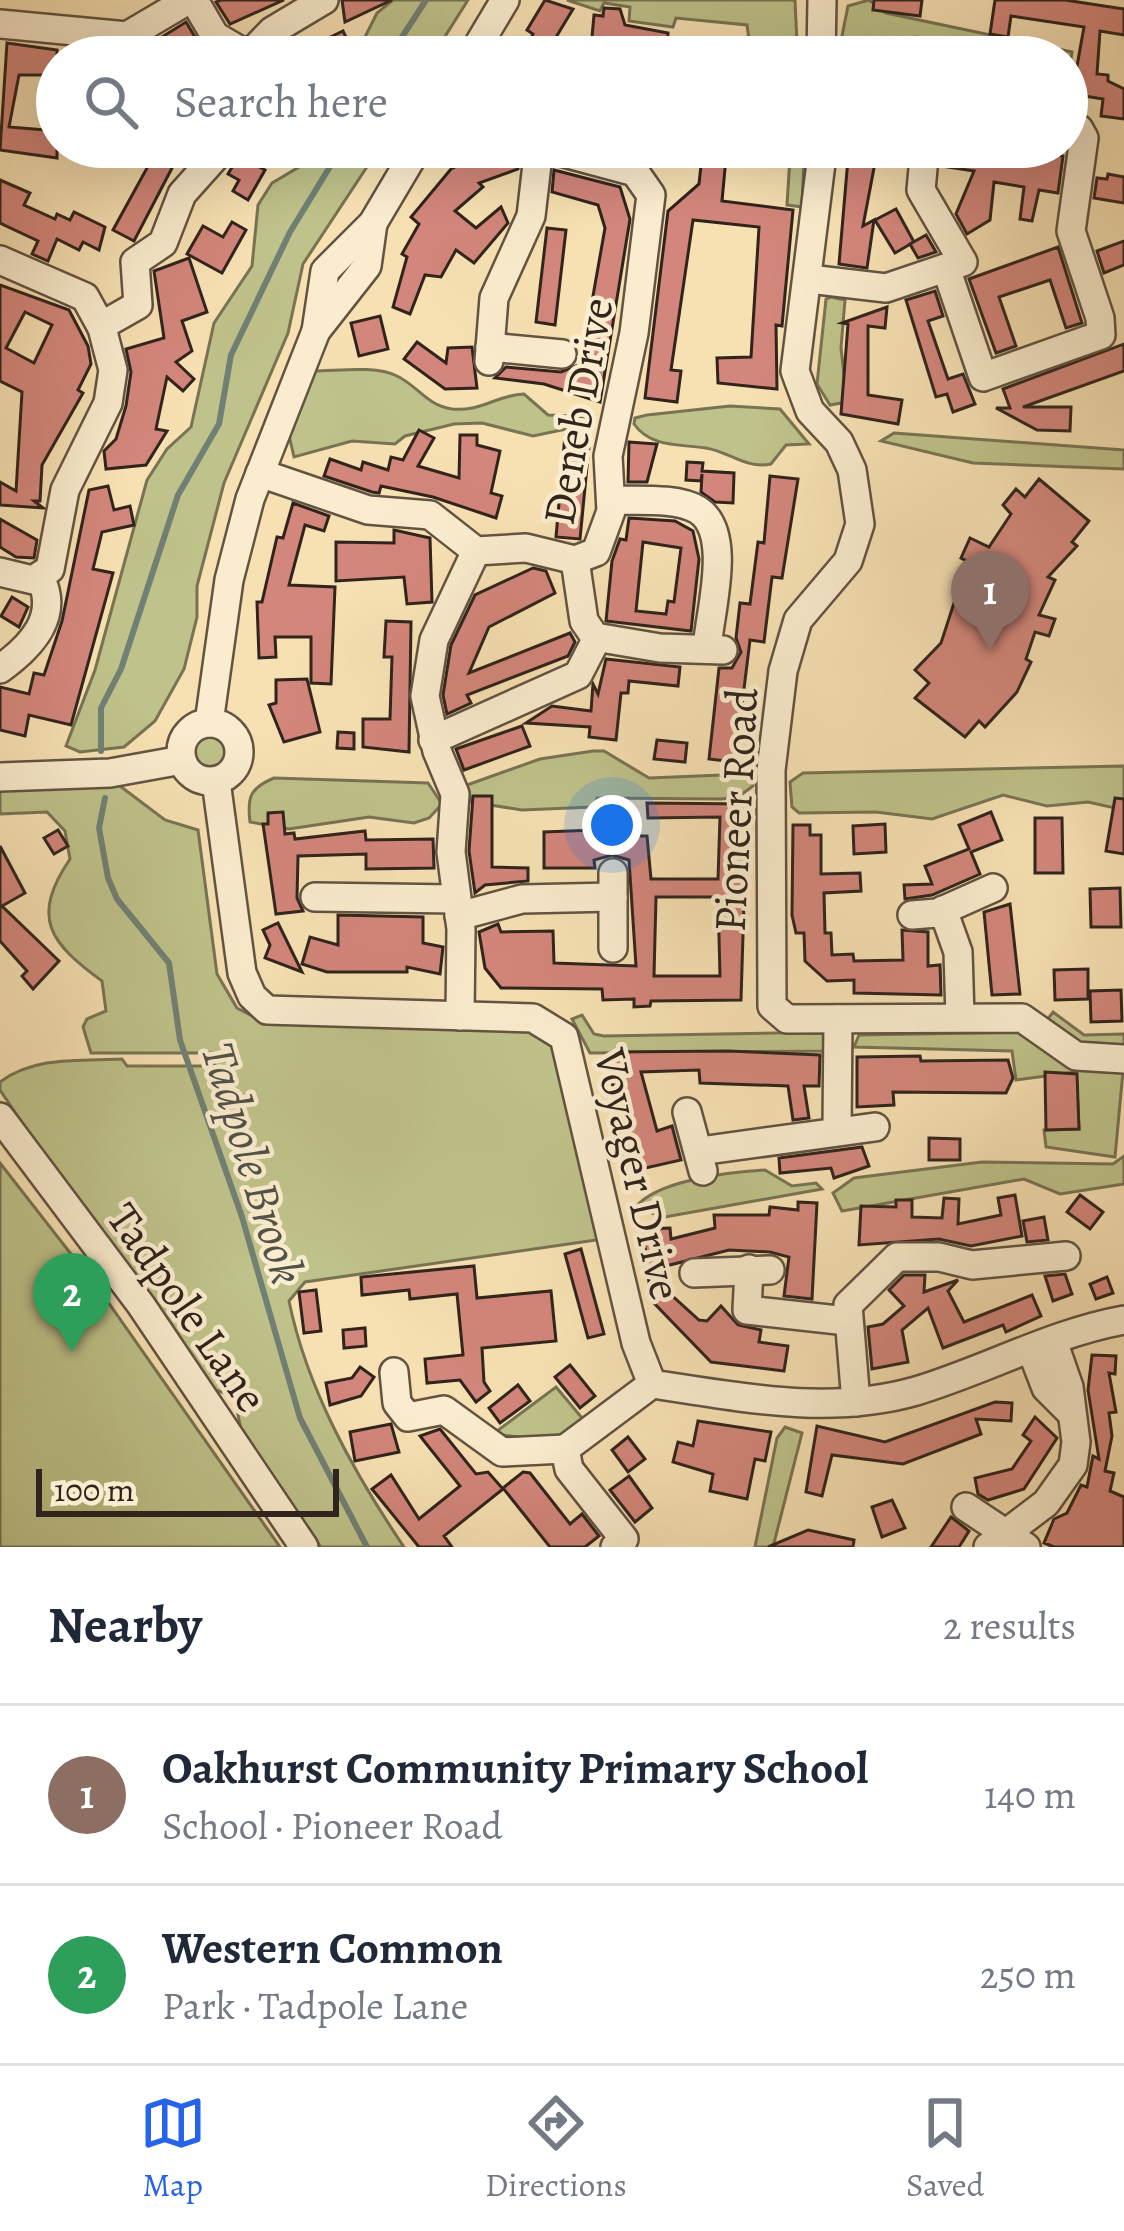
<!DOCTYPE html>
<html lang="en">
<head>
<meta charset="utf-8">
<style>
  :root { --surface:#fff; --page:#f2f2f3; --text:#1f2937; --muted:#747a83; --line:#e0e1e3; --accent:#2563eb }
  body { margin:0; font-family:Alegreya,serif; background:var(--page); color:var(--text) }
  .scale { position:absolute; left:36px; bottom:30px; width:303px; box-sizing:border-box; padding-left:12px; border:6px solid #30241c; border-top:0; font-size:33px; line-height:42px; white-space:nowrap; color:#30241c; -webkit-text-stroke:9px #faecce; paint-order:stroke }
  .you { position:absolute; left:612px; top:825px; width:42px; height:42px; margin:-30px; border:9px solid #fff; border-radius:50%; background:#1a73e8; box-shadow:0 0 0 18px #1a73e833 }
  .badge { display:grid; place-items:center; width:78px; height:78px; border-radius:50%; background:var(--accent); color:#fff; font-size:39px; font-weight:700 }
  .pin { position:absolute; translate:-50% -99px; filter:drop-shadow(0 3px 6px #0008) }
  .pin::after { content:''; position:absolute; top:63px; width:42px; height:36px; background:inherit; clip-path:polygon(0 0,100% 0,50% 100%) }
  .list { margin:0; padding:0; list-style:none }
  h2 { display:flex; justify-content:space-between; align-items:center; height:156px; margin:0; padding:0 48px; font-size:51px }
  h2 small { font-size:39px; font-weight:400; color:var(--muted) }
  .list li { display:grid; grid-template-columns:78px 1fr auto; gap:36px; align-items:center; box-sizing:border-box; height:180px; padding:0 48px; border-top:3px solid var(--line) }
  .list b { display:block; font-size:45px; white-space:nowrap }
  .list p { margin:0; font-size:39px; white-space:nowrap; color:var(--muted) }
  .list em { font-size:39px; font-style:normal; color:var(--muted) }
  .icon { flex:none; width:66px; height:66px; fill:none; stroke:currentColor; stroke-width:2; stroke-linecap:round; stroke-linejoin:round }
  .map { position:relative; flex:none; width:1124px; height:1547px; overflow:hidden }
  .search { position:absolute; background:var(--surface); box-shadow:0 12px 48px #0002; left:36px; right:36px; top:36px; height:132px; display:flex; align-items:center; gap:30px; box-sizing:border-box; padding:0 42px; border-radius:66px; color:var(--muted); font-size:45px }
  .sheet { height:516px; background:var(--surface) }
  nav { display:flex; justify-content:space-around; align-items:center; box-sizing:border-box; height:168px; border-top:3px solid var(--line); background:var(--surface); font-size:33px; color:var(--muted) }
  nav a { display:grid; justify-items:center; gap:6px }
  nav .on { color:var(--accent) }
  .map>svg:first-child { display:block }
  .green { fill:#bfc28a; stroke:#787353; stroke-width:3 }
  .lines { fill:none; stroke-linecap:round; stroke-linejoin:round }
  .stream { stroke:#718074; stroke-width:6 }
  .building { fill:#d3867b; stroke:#30241c; stroke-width:3; fill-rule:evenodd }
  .minor-casing { stroke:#625342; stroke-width:32 }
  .minor { stroke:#faecce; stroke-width:27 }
  .labels { text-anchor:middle; stroke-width:9; stroke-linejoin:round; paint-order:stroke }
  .street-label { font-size:45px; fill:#30241c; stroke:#faecce }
  .water-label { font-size:48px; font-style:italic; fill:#515248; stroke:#faecce }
</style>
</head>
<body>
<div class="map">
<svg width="1124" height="1547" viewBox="0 0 1124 1547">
  <rect width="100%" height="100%" fill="#f7e1b3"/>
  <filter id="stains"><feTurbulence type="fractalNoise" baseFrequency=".00167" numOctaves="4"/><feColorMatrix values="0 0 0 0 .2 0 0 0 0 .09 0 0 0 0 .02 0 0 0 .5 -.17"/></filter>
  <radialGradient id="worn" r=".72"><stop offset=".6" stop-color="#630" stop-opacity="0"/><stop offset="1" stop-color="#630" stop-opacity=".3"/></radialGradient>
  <g class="green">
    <polygon points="393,0 468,0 432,57 355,57 377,13"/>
    <polygon points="567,0 795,0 797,44 749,40 747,25 676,18 673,27 629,21 630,7 604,3 600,11"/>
    <polygon points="869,0 886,13 1072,52 1071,59 1016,57 917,37 851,45 842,36 848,6"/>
    <polygon points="308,147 380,147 303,264 288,333 224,483 197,586 197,617 184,669 155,721 124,747 80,752 66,746 95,670 147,480 167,449 191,427 214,323 252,266 258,205 272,183 304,164"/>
    <polygon points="790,157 804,158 802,207 787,205"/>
    <polygon points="831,297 845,300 841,348 847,402 830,405 817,384 826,299"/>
    <path d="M313 371C339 371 374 365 397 376 418 386 426 405 452 409 481 412 497 395 524 394L548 415 594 417 591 424 533 436 482 423 454 424 405 436 395 444 352 441 294 457 288 431Z"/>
    <path d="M730 406 780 409 809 444 786 445 771 464C745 469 730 452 706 448 680 444 651 448 634 424L635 418 647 415Z"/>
    <polygon points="894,433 1124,450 1124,469 973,463 881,441"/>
    <circle cx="209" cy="752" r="18"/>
    <polygon points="593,751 604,751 649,778 747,774 754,777 753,786 738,797 721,799 597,798 593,807 522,810 471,802 467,785 540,759"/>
    <polygon points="1124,766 1124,810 1088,802 1047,806 1003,795 932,819 876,812 799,813 792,807 790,782 803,773"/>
    <path d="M274 778 428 783 442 804 429 818 414 823 369 817 289 829 250 822C247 797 250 788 274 778Z"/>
    <path d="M116 783 165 820 198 830 217 974 237 1008 262 1021 495 1026 539 1032 560 1051 603 1239 305 1282 289 1301C307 1389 354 1473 404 1547H321C286 1505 235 1455 237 1397L200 1385 0 1090V1082C35 1056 79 1061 122 1059L127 1066H215L213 1053H91L83 1027 87 1019 106 1011 102 981C50 943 30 918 70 859L65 831 47 812 0 814V787Z"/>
    <polygon points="1053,1012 1084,1035 1124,1034 1124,1048 1074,1042 1047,1020"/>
    <polygon points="582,1015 594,1034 604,1036 830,1032 830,1051 590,1053 572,1019"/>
    <polygon points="1025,1032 1123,1071 1115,1157 1046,1147 1044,1130 1079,1129 1076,1072 1016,1080 1012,1051 854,1047 859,1035"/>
    <polygon points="1124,1156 1124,1184 1060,1194 1024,1179 842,1211 833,1193 854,1178 982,1162 1113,1164"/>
    <polygon points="0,1163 103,1295 280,1547 0,1547"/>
    <path d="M765 1170 792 1186 816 1183 822 1189 665 1217 635 1208C656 1180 731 1172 765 1170Z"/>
    <polygon points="556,1387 588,1425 547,1440 493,1434"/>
    <polygon points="785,1427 802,1433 773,1547 755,1547 777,1438"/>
  </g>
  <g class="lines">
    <g class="stream">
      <polyline points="389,57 426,0"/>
      <polyline points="101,751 101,708 121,669 178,495 219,424 231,355 290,232 342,147"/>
      <polyline points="105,798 99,828 108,878 117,899 169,963 180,1040 242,1217 300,1418 367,1547"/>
    </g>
  </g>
  <g class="building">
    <polygon points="221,0 284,0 230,24 216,2"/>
    <polygon points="342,0 392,0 345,22"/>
    <polygon points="545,0 573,9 544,57 522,57 533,34 527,30"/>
    <polygon points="874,0 922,0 920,16 873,10"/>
    <polygon points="995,0 1065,0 1124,9 1124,35 1100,31 1097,74 1108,75 1108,81 1124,89 1124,119 1101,116 1103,99 1072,94 1084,27 1011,16 1008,37 990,34"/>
    <polygon points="604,8 620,9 625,25 668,33 667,50 623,45 615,57 597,57 598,49 591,48 594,15 603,16"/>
    <polygon points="186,22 198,42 176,57 130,57"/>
    <polygon points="343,31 351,48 333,57 289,57"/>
    <polygon points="720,38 740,40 738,57 719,57"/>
    <polygon points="915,41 960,49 959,57 912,57"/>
    <polygon points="7,43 57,50 57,75 19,75 9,127 57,131 57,158 0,150"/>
    <polygon points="703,147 727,147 722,201 793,210 782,326 776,325 777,389 718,383 717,358 751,357 759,227 693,220 671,370 681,371 677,402 645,398 668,211 699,184"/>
    <polygon points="849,147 878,147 863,226 874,220 867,268 839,264"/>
    <polygon points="943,147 1009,147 1063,156 1058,193 1039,190 1032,221 1020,219 1024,187 994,182 990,220 967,234 956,214 974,171 941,166"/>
    <polygon points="520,150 518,169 479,183 483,187 455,211 476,228 501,207 508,223 474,263 456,250 441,277 425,275 410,314 393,307 407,257 402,254 419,224 411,217 451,169 487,151"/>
    <polygon points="239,156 265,170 248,200 233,191 239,180 228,174"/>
    <polygon points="153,157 172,168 134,241 113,230"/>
    <polygon points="554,170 620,187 630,219 600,402 544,384 495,378 506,367 561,372 581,364 605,228 598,205 552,192"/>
    <polygon points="1108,174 1124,177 1124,203 1094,198 1097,178 1107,179"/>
    <polygon points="0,180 30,193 24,205 55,219 57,214 70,220 74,212 105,227 99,250 83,242 79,250 57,239 48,261 32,254 38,241 0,223"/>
    <polygon points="896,209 914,242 895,253 875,220"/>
    <polygon points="232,222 246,230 222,273 187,254 203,226 223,237"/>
    <polygon points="547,228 566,230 555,325 536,322"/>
    <polygon points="926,235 936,252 918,258 910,244"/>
    <polygon points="1124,241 1124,265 1104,273 1097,251"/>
    <polygon points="1058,247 1082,323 1066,328 1050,280 999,297 1016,346 996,353 969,279"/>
    <polygon points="189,258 207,312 182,321 192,351 176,362 194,379 183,391 167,377 156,429 167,431 146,465 106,469 104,451 116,439 126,406 131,372 126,349 164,338 154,271"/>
    <path d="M0 285 69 310 88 346 91 364 78 390 83 393 42 465 40 501H34L43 508 0 505V482L16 491 22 392 0 381ZM25 312 52 325 34 363 6 348Z"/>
    <polygon points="935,291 943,316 928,321 948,379 963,374 975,404 953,412 947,394 936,397 906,300"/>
    <polygon points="887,307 885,328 868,326 868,395 902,400 898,424 841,414 848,324 842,323"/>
    <polygon points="380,316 388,349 359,356 351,323"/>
    <polygon points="417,342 446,363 448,348 472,347 477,388 445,389 404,359"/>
    <polygon points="1124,344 1124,371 1023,407 1071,407 1070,431 1037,430 996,408 1010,408 1003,389"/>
    <polygon points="419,430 434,438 418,466 459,478 460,435 477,435 477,445 500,451 491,493 502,496 496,518 433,497 381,486 379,493 372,492 324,476 330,459 361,470 363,462 388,470 391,457 403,460"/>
    <polygon points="565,435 590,436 580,539 556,537"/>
    <polygon points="629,442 657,444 647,482 628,482"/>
    <polygon points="687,462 703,463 702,471 734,473 733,503 715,502 701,492 702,474 701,481 686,480"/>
    <polygon points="770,476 798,479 782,578 772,577 764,642 750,640 735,762 709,759 719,668 732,668 741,652 736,638 740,603 750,604 758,542 764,543"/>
    <polygon points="1039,479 1089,521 1072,542 1077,546 1048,577 1055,580 1039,615 1055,619 1049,636 1035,632 1026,659 1031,662 1017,692 985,727 979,721 965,737 915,698 929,683 915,670 941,643 957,594 965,595 974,565 961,558 970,538 989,547 1011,514 1003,505 1016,489 1025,497"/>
    <polygon points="108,486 114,510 130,506 134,525 102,532 93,569 113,573 71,725 29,715 25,736 0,730 0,687 29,694 34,673 44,675 62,621 89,490"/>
    <polygon points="293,503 329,516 324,531 305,525 289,585 335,587 331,684 311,683 311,637 275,637 276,657 259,658 257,602 262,602 277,537 283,538"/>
    <path d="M629 518 675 521 693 531 699 559 691 631 606 621 612 561 620 539 626 540ZM643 542 681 548 674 602 668 601 666 614 636 611Z"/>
    <polygon points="0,519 37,540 34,558 16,557 0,547"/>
    <polygon points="394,530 430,538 432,602 407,604 404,577 336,581 336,542 394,543"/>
    <polygon points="533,568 546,571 555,593 489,627 469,673 570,633 575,642 568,656 467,695 471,703 447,714 443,695 451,645 475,595"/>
    <polygon points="12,597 28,607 19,627 1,616"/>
    <polygon points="386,621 411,622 409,752 363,747 363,719 390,719 392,657 384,657"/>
    <polygon points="606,659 680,667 678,686 629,681 628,693 621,693 616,740 589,737 590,727 526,723 552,706 591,711 593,684 598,694"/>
    <polygon points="307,679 320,732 284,742 269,705 276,703 276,680"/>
    <polygon points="522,726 530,746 464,770 456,749"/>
    <polygon points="338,732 354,733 354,749 337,748"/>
    <polygon points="657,740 687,743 685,762 654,759"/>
    <polygon points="473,796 492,796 492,867 528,868 528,881 485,885 475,893 469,851"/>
    <polygon points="1115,798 1124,799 1124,854 1106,851"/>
    <path d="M647 803 747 804 741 1000 651 1001 650 1006 634 1007V999L603 1000 602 989 501 988 485 968 479 932 498 924 501 932 553 931 554 963 636 966 629 860 612 855 594 860 595 868H544V832L594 830V842H630V836H647L651 879H718L720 817 648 818ZM656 897H718L720 976H654Z"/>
    <polygon points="283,812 285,834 294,833 295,839 365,831 366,840 433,839 434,868 366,869 366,854 298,856 297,898 303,911 276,914 263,824 268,824 268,813"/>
    <polygon points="991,812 1002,840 971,852 980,874 932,895 905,899 904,885 932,884 925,866 969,849 959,825"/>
    <polygon points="1035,818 1062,818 1063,873 1035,873"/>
    <polygon points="885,824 886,852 854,854 853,826"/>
    <polygon points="793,825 810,825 810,835 821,835 821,874 860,873 861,891 824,893 825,933 831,933 832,955 853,954 854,961 903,960 902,930 928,932 928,966 940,965 941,995 854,993 854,980 827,981 805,961 804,933 796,933 792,915"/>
    <polygon points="58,830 68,846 54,854 44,838"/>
    <polygon points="0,846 25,893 2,906 59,961 33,989 22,976 27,971 0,941"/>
    <polygon points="1120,888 1121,927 1091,927 1090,889"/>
    <polygon points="1010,904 1020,994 992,995 984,912"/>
    <polygon points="338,915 423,917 423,943 443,947 440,974 407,967 407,972 327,972 302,964 310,937 338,945"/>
    <polygon points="278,923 302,972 265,958 270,945 263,930"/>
    <polygon points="1088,969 1088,999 1055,1000 1054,970"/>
    <polygon points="1121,990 1122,1021 1091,1022 1090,991"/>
    <polygon points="728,1051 820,1055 819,1086 804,1086 809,1118 793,1120 788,1086 700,1083 699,1070 641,1072 657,1131 672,1126 681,1160 628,1172 618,1141 631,1136 612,1083 612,1052"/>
    <polygon points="920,1056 921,1061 1008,1060 1013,1078 1006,1093 893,1092 894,1105 857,1107 857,1057"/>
    <polygon points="1045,1072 1077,1074 1079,1129 1046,1130"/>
    <polygon points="929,1138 960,1139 960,1160 929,1160"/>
    <polygon points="862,1147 869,1166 834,1178 831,1168 780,1173 779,1158"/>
    <polygon points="1015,1195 1022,1236 971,1246 939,1239 859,1245 861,1206 896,1207 896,1200 912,1200 912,1217 942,1218 944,1198 959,1199 958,1224 1001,1215 998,1198"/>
    <polygon points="1080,1195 1103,1212 1090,1229 1067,1212"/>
    <polygon points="798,1202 817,1203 812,1299 784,1296 789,1257 770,1252 729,1250 666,1266 667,1291 699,1320 707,1321 721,1306 738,1325 761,1330 759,1342 788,1346 784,1371 711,1362 651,1300 643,1229 670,1228 671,1239 715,1228 714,1215 769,1215 770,1207 798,1210"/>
    <polygon points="1044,1217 1048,1240 1027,1242 1023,1221"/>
    <polygon points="581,1249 604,1334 588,1338 565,1254"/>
    <polygon points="474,1266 477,1298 551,1291 556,1341 482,1348 484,1382 490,1391 476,1402 460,1380 427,1383 425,1359 463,1355 457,1294 410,1299 409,1290 362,1295 361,1277"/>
    <polygon points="1065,1274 1072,1294 1053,1301 1045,1276"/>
    <polygon points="904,1275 925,1275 924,1292 958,1280 948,1291 964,1322 1032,1295 1041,1316 1006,1332 1003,1325 943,1348 928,1308 902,1330 908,1362 872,1369 868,1327 883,1324 904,1306 889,1290"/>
    <polygon points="1107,1277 1113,1293 1096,1299 1090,1284"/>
    <polygon points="316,1290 321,1331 304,1333 299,1292"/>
    <polygon points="365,1328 366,1346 344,1348 343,1330"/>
    <polygon points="1092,1355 1116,1356 1115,1374 1109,1373 1116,1412 1109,1413 1112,1436 1105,1471 1114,1473 1110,1491 1124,1497 1124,1547 1054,1547 1044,1543 1054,1519 1067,1513 1081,1485 1087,1487 1093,1456 1099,1459 1088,1390"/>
    <polygon points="570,1365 595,1396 580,1408 555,1377"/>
    <polygon points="360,1367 374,1377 361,1396 330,1405 326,1383 352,1378"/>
    <polygon points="518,1385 530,1401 500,1423 489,1408"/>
    <polygon points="995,1402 1012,1403 1011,1421 976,1419 981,1434 903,1464 832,1455 822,1496 806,1492 817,1426 885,1442"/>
    <polygon points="1035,1417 1057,1438 1024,1489 988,1500 978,1494 975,1478 1012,1469 1031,1441 1023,1435"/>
    <polygon points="698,1421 771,1432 765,1461 755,1459 747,1499 710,1491 713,1474 673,1462 678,1442 693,1446"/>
    <polygon points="391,1424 399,1452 355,1461 350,1432"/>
    <polygon points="440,1429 476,1474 488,1472 503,1489 444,1536 452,1547 419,1547 372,1489 391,1475 419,1519 460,1486 420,1436"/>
    <polygon points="628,1437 645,1459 628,1472 612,1450"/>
    <polygon points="523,1472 530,1473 570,1524 582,1514 599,1536 585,1547 550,1547 503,1488"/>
    <polygon points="629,1476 652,1508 635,1522 610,1490"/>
    <polygon points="892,1500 905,1528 882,1537 872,1507"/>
    <polygon points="951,1517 969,1531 959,1547 931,1547"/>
    <polygon points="808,1530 854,1540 853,1547 768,1547"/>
  </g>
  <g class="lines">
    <g class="minor-casing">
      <g id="minor">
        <polyline points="194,0 215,36 251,57"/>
        <polyline points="0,24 127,36 188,0"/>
        <polyline points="249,55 272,31 324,0"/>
        <polyline points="471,57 505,0"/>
        <polyline points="821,57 822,0"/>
        <polyline points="823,147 795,371 810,411 839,442 852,470 860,524 848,561 798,620 783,671 771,770 772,1006 787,1019 1022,1018 1076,1056 1124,1059"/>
        <polyline points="0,260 85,297 102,328 113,370 108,403 65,490 50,569 33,580 0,572"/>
        <polyline points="946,268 983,377 1101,335 1100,318 1071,231 1084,138 1079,129 1067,126"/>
        <polyline points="809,279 886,288 963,262 921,190 925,147"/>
        <polyline points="101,326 138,305 135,262 163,243 182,194 224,147"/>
        <polyline points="316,331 325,271 373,223 418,147"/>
        <polyline points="490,347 562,354"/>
        <polyline points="489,361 494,298 531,216 539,147"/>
        <polyline points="260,473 368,510 430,515 476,551 526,548 575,560 596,552 611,511 608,456 634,333 651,195 635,172 542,147"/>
        <path d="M612 500C636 501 677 497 698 510 734 533 709 614 707 649"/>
        <polyline points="575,560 584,621 595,637 660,648 723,650"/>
        <path d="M0 669C32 646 60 616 40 577"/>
        <polyline points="209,723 229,580 250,499 316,331 367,266 373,223"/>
        <circle cx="210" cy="752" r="29"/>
        <polyline points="433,740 578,675 597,638"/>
        <polyline points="0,777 110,773 182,760"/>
        <path d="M216 781 242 973 252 996 267 1010 533 1018 564 1037 636 1343 652 1384C740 1397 829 1416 916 1391 986 1370 1052 1333 1124 1320"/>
        <polyline points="315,897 455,899"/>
        <polyline points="943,910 958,952 960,1017"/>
        <polyline points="912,915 937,913 993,888"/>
        <polyline points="459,916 522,899 613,897"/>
        <polyline points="613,948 613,873"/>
        <polyline points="460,1016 461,929 451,852 455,794 437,751 425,696 434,640 476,551"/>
        <polyline points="687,1112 703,1171"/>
        <polyline points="0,1117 141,1305 304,1547"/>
        <polyline points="837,1129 838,1019"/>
        <polyline points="700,1151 875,1127"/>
        <polyline points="749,1269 747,1310 847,1321"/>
        <polyline points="694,1273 770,1270"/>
        <polyline points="1031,1349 1046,1388 1068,1410"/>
        <polyline points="394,1372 397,1403 408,1417 444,1410 502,1452 565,1449"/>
        <polyline points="856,1402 848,1305 897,1257 939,1257 972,1265 1066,1256"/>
        <polyline points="966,1507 1026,1547"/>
        <polyline points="615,1547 624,1539 569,1469 565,1449 652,1384"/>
        <polyline points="988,1547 1046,1503 1073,1465 1076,1442 1069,1387 1053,1341"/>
      </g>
    </g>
    <use href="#minor" class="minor"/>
  </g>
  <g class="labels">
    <g class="street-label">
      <text transform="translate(577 411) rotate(-80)" y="16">Deneb Drive</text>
      <text transform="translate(735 810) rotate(-87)" y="16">Pioneer Road</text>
      <text transform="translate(639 1174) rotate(77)" y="16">Voyager Drive</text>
      <text transform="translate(188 1307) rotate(55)" y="16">Tadpole Lane</text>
    </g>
    <g class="water-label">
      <text transform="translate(254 1163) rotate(73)" y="17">Tadpole Brook</text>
    </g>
  </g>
  <rect width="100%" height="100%" filter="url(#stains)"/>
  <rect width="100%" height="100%" fill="url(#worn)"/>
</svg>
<div class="scale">100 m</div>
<div class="you"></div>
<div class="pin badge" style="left:990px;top:650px;background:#8d6e63">1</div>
<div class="pin badge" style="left:72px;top:1352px;background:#2e9e5b">2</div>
<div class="search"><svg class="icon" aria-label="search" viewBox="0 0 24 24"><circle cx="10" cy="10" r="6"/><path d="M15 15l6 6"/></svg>Search here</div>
</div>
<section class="sheet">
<h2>Nearby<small>2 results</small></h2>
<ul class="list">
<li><span class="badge" style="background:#8d6e63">1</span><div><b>Oakhurst Community Primary School</b><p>School · Pioneer Road</p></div><em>140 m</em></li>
<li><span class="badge" style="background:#2e9e5b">2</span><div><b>Western Common</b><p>Park · Tadpole Lane</p></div><em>250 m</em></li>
</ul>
</section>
<nav>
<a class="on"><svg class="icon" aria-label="map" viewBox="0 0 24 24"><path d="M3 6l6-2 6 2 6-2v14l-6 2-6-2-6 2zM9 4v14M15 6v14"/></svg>Map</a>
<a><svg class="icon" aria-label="directions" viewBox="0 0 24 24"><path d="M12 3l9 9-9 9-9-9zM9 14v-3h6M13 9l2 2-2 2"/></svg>Directions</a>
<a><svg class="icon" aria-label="saved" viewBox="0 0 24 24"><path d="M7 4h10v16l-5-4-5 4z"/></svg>Saved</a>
</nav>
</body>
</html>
